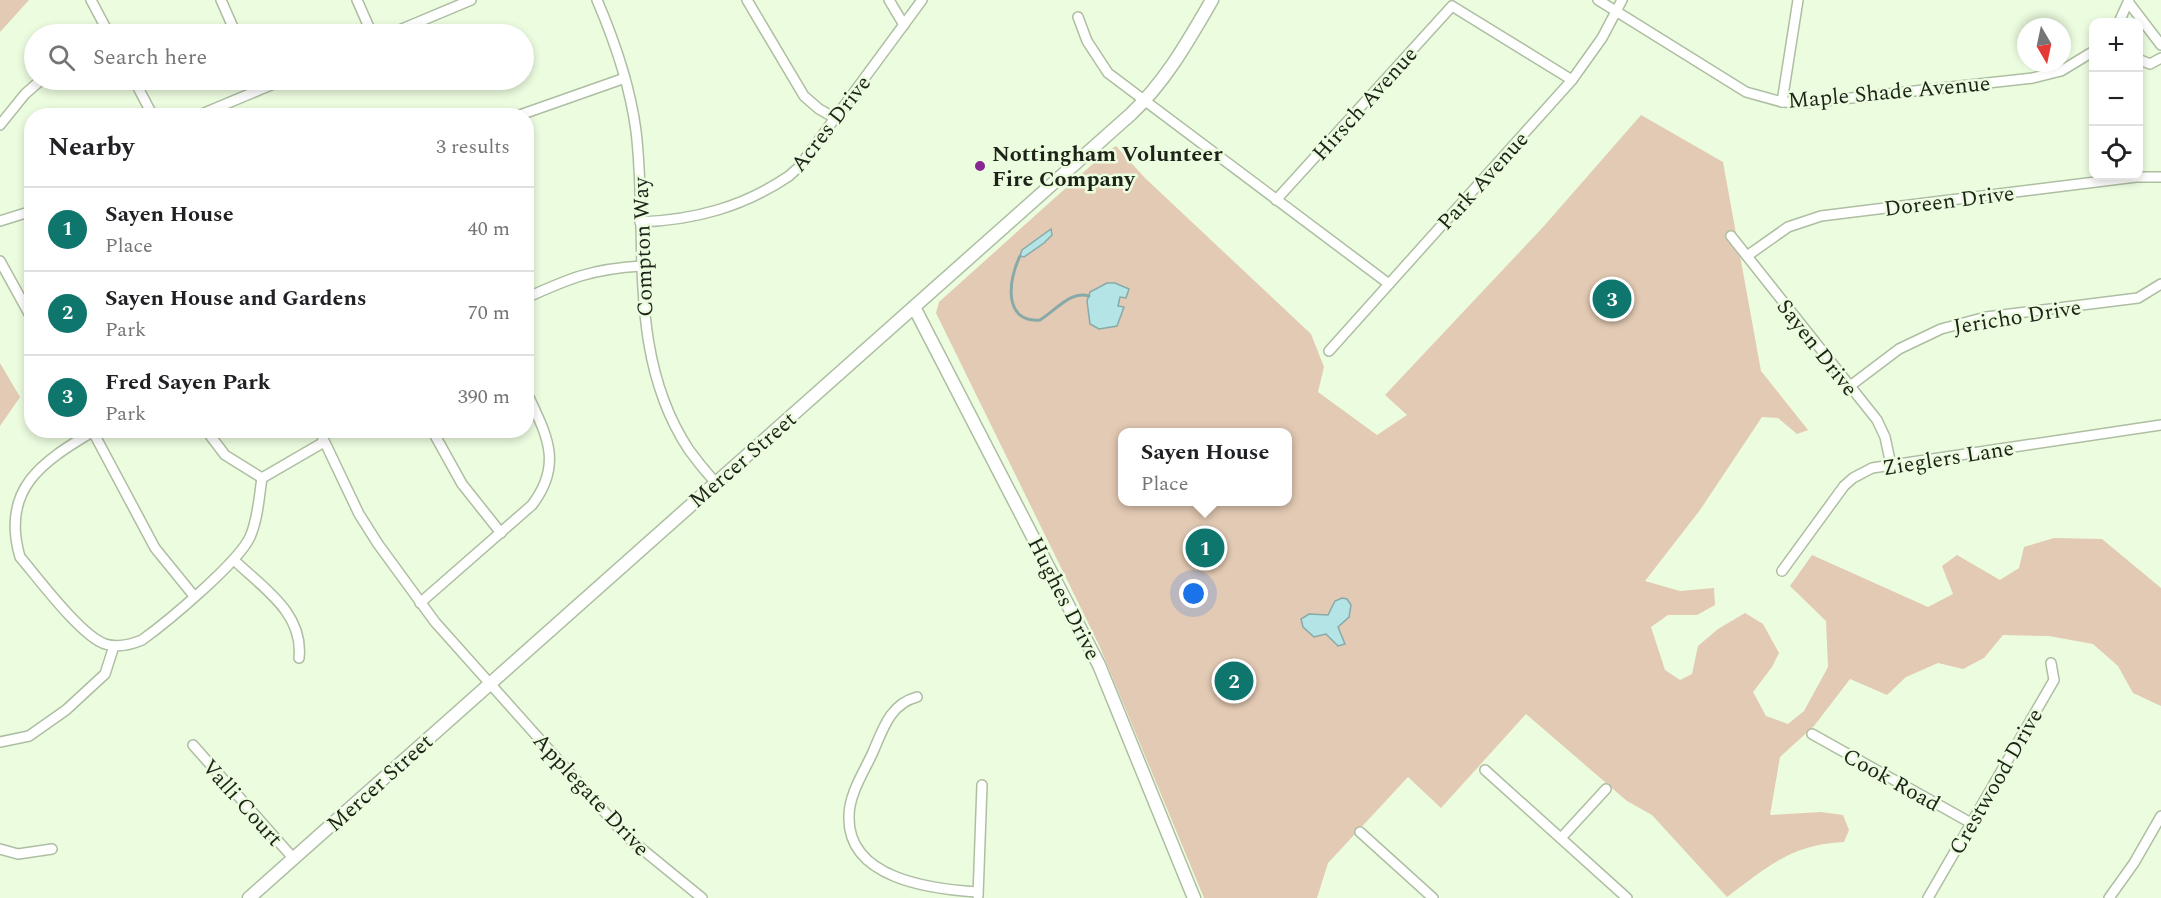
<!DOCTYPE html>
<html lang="en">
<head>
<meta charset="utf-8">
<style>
  :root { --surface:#fff; --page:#f2f2f2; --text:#202124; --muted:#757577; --line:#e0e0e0; --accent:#0f766e }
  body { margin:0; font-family:Spectral,serif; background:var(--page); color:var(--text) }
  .controls { position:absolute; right:18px; top:18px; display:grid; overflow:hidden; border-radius:12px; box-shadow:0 3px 9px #0003 }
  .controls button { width:54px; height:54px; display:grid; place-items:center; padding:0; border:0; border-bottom:2px solid var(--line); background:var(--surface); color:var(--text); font:30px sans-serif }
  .compass { position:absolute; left:2017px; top:18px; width:54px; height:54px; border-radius:50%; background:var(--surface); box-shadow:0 3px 9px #0003; rotate:171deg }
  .you { position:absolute; left:1194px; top:594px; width:21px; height:21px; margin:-15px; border:4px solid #fff; border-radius:50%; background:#1a73e8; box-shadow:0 0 0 9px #1a73e833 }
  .badge { display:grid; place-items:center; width:39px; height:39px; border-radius:50%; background:var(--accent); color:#fff; font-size:20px; font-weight:700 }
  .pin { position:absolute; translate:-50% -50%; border:3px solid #fff; box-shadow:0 2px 6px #0006 }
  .popup { position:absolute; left:1118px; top:428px; width:174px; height:78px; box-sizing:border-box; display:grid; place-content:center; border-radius:12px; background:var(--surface); filter:drop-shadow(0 2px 4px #0005); font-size:20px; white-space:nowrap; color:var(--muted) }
  .popup b { font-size:22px; color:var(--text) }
  .popup::after { content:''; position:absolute; left:50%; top:100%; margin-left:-12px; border:12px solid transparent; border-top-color:var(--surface) }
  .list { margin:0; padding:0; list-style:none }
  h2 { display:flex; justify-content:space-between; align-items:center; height:78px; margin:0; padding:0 24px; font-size:26px }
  h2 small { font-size:20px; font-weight:400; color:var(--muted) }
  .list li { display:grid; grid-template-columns:39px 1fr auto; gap:18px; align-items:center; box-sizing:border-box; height:84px; padding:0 24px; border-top:2px solid var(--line) }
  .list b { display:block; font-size:22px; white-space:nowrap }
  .list p { margin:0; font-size:20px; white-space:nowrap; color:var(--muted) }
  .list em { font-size:20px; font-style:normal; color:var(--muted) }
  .icon { flex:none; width:33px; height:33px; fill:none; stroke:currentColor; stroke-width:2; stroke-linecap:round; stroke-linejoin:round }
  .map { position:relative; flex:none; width:2161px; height:898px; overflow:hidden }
  .search { position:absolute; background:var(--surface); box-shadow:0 3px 9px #0003; left:24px; top:24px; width:510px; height:66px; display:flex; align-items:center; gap:15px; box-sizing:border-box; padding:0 21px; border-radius:33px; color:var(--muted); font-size:22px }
  .panel { position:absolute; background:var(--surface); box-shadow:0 3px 9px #0003; left:24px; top:108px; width:510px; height:330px; border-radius:24px }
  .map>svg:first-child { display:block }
  .green { fill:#e3cab4; fill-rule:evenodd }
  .water { fill:#b4e4e5; stroke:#87aaa8; stroke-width:1.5 }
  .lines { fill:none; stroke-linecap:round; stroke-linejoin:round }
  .stream { stroke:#87aaa8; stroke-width:3 }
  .minor-casing { stroke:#aebea2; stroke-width:12 }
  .tertiary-casing { stroke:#aebea2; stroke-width:15 }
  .minor { stroke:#fff; stroke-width:9 }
  .tertiary { stroke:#fff; stroke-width:12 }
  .poi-dot { fill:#862792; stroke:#ecfcdf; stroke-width:2 }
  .labels { text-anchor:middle; stroke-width:5; stroke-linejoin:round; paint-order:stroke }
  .street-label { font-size:22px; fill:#1d2318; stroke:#ecfcdf }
  .poi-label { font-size:22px; font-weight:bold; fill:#1d2318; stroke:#ecfcdf; text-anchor:start }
</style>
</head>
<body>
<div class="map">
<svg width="2161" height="898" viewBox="0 0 2161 898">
  <rect width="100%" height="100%" fill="#ecfcdf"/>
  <g class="green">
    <polygon points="0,0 29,0 0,32"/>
    <path d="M1641 115 1723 162 1761 371 1808 430 1797 434 1778 418 1762 417 1700 510 1645 581 1680 591 1714 588 1715 605 1697 615H1668L1651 627 1665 670 1680 680 1692 674 1698 646 1718 629 1745 613 1763 624 1779 653 1772 667 1753 692 1766 716 1788 724 1804 711 1828 667 1826 621 1790 586 1812 555 1928 607 1953 594 1942 566 1957 555 2000 580 2019 568 2024 547 2054 538 2102 539 2161 588V706L2133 693 2118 666 2093 644 2049 636 2003 635 1984 658 1963 669 1938 663 1906 677 1887 695 1850 679 1814 726 1780 757 1770 815 1821 812 1843 815 1849 830 1844 842C1790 845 1769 866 1727 897L1652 815 1627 801 1526 714 1441 808 1408 777 1328 863 1317 898H1204L1099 645 936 313 939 302 1106 152 1116 146 1145 178 1311 334 1324 367 1318 392 1377 435 1407 415 1385 395 1544 226ZM1122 432H1288V502H1122Z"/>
    <polygon points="0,363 20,397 0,426"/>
  </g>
  <g class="water">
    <polygon points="1051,229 1052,235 1044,243 1024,257 1020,256 1022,250"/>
    <polygon points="1107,283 1115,283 1129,289 1126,298 1120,297 1118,306 1124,307 1117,326 1099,329 1090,324 1087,301 1090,292"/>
    <polygon points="1342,598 1347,599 1351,605 1349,617 1338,627 1345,644 1338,646 1326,634 1314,637 1303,627 1301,619 1309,614 1328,615 1335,601"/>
  </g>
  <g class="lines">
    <path class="stream" d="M1020 256C1008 280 1003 323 1040 320 1055 311 1071 290 1089 296"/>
    <g class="minor-casing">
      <g id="minor">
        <polyline points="91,0 109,34"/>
        <polyline points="221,0 236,34"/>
        <polyline points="357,0 372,34"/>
        <path d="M597 0C615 42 630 85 636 131 649 239 625 353 689 450 697 461 706 472 715 482"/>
        <polyline points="747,0 804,96 819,109 835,118"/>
        <polyline points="889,0 904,25"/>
        <polyline points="1598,0 1746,92 1782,102 1805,103 2033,78 2061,71 2094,51"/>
        <polyline points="2129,3 2161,45"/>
        <polyline points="1078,17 1087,41 1108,73 1389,284"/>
        <polyline points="2119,22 2129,0"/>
        <polyline points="390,34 471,0"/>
        <polyline points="2138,59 2150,64 2161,58"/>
        <polyline points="134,80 153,116"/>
        <polyline points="1782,102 1798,0"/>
        <polyline points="197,116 283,80"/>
        <polyline points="517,116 625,78"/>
        <polyline points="0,125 25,94 41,80"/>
        <polyline points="1276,200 1452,6 1572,80"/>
        <polyline points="0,221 32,211"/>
        <path d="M640 222C695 220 743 207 789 176L799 167 922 0"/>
        <polyline points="1731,236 1877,420 1885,437 1891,465"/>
        <polyline points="1747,256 1788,227 1821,216 2136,177 2161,177"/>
        <polyline points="0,261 32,319"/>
        <path d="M526 298C570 278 592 269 641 266"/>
        <polyline points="1329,351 1572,80 1602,38 1622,0"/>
        <polyline points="1850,386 1899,349 1941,329 1986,317 2138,298 2161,284"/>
        <polyline points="92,430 155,548 194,596"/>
        <polyline points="206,430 225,455 262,478"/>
        <polyline points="319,430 359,514 378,544 435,622 626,836 702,898"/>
        <polyline points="432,430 462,484 501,533"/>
        <path d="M92 432C44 461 0 488 20 557 38 578 81 636 105 644 118 648 130 645 142 640 167 622 238 563 250 537 258 519 259 497 262 478L324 442"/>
        <path d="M234 560C263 588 304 613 299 658"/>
        <polyline points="1782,571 1844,486 1853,478 1872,468 2161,425"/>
        <path d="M420 603 532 505C564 463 546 434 526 391"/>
        <path d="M917 697C890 704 883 729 873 752 864 772 849 794 849 816 847 879 931 889 977 892"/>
        <polyline points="1812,734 1971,823"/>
        <polyline points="0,742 29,736 66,710 105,674 114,646"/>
        <polyline points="193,745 294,859"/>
        <polyline points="1485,770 1627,898"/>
        <polyline points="1360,832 1433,898"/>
        <polyline points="1561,838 1606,789"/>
        <polyline points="0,849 18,854 52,849"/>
        <polyline points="978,896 982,785"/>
        <polyline points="1928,898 2054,680 2051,663"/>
        <polyline points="2109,898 2134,863 2161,816"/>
      </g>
    </g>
    <g class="tertiary-casing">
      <g id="tertiary">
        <polyline points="914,307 1099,665 1194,898"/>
        <path d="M249 898 1131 114C1166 81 1188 41 1212 0"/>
      </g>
    </g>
    <use href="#minor" class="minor"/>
    <use href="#tertiary" class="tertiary"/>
  </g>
  <circle class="poi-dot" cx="980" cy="166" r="6"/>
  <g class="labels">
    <g class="street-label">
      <text transform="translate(1889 91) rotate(-5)" y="8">Maple Shade Avenue</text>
      <text transform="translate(1364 103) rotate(-48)" y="8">Hirsch Avenue</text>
      <text transform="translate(830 123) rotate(-52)" y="8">Acres Drive</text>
      <text transform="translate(1482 180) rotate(-48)" y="8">Park Avenue</text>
      <text transform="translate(1949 200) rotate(-7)" y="8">Doreen Drive</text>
      <text transform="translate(642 247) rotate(-92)" y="8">Compton Way</text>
      <text transform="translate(2017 316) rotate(-9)" y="8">Jericho Drive</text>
      <text transform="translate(1818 347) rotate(52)" y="8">Sayen Drive</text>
      <text transform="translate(1948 457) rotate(-9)" y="8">Zieglers Lane</text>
      <text transform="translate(742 459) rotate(-41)" y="8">Mercer Street</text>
      <text transform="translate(1065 598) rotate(63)" y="8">Hughes Drive</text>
      <text transform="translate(1892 779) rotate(29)" y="8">Cook Road</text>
      <text transform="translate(1995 781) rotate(-60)" y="8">Crestwood Drive</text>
      <text transform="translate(379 782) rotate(-42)" y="8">Mercer Street</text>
      <text transform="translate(592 794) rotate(47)" y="8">Applegate Drive</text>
      <text transform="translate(243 802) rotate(48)" y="8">Valli Court</text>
    </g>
    <g class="poi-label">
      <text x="992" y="161">Nottingham Volunteer<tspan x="992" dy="25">Fire Company</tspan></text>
    </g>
  </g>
</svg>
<div class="controls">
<button>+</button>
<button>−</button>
<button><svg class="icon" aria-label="locate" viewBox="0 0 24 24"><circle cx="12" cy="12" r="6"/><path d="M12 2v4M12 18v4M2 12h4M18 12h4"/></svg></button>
</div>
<svg class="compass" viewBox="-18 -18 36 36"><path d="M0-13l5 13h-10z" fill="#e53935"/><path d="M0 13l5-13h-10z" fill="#757577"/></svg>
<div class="you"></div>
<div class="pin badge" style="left:1205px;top:548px">1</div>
<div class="popup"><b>Sayen House</b>Place</div>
<div class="pin badge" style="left:1234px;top:681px">2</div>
<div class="pin badge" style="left:1612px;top:299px">3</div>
<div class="search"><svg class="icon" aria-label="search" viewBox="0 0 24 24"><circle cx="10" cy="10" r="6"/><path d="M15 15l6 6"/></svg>Search here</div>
<section class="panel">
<h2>Nearby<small>3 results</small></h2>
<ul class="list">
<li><span class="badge">1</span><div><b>Sayen House</b><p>Place</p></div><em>40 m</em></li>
<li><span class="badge">2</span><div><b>Sayen House and Gardens</b><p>Park</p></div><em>70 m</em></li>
<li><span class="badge">3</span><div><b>Fred Sayen Park</b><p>Park</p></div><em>390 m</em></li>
</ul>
</section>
</div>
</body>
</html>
